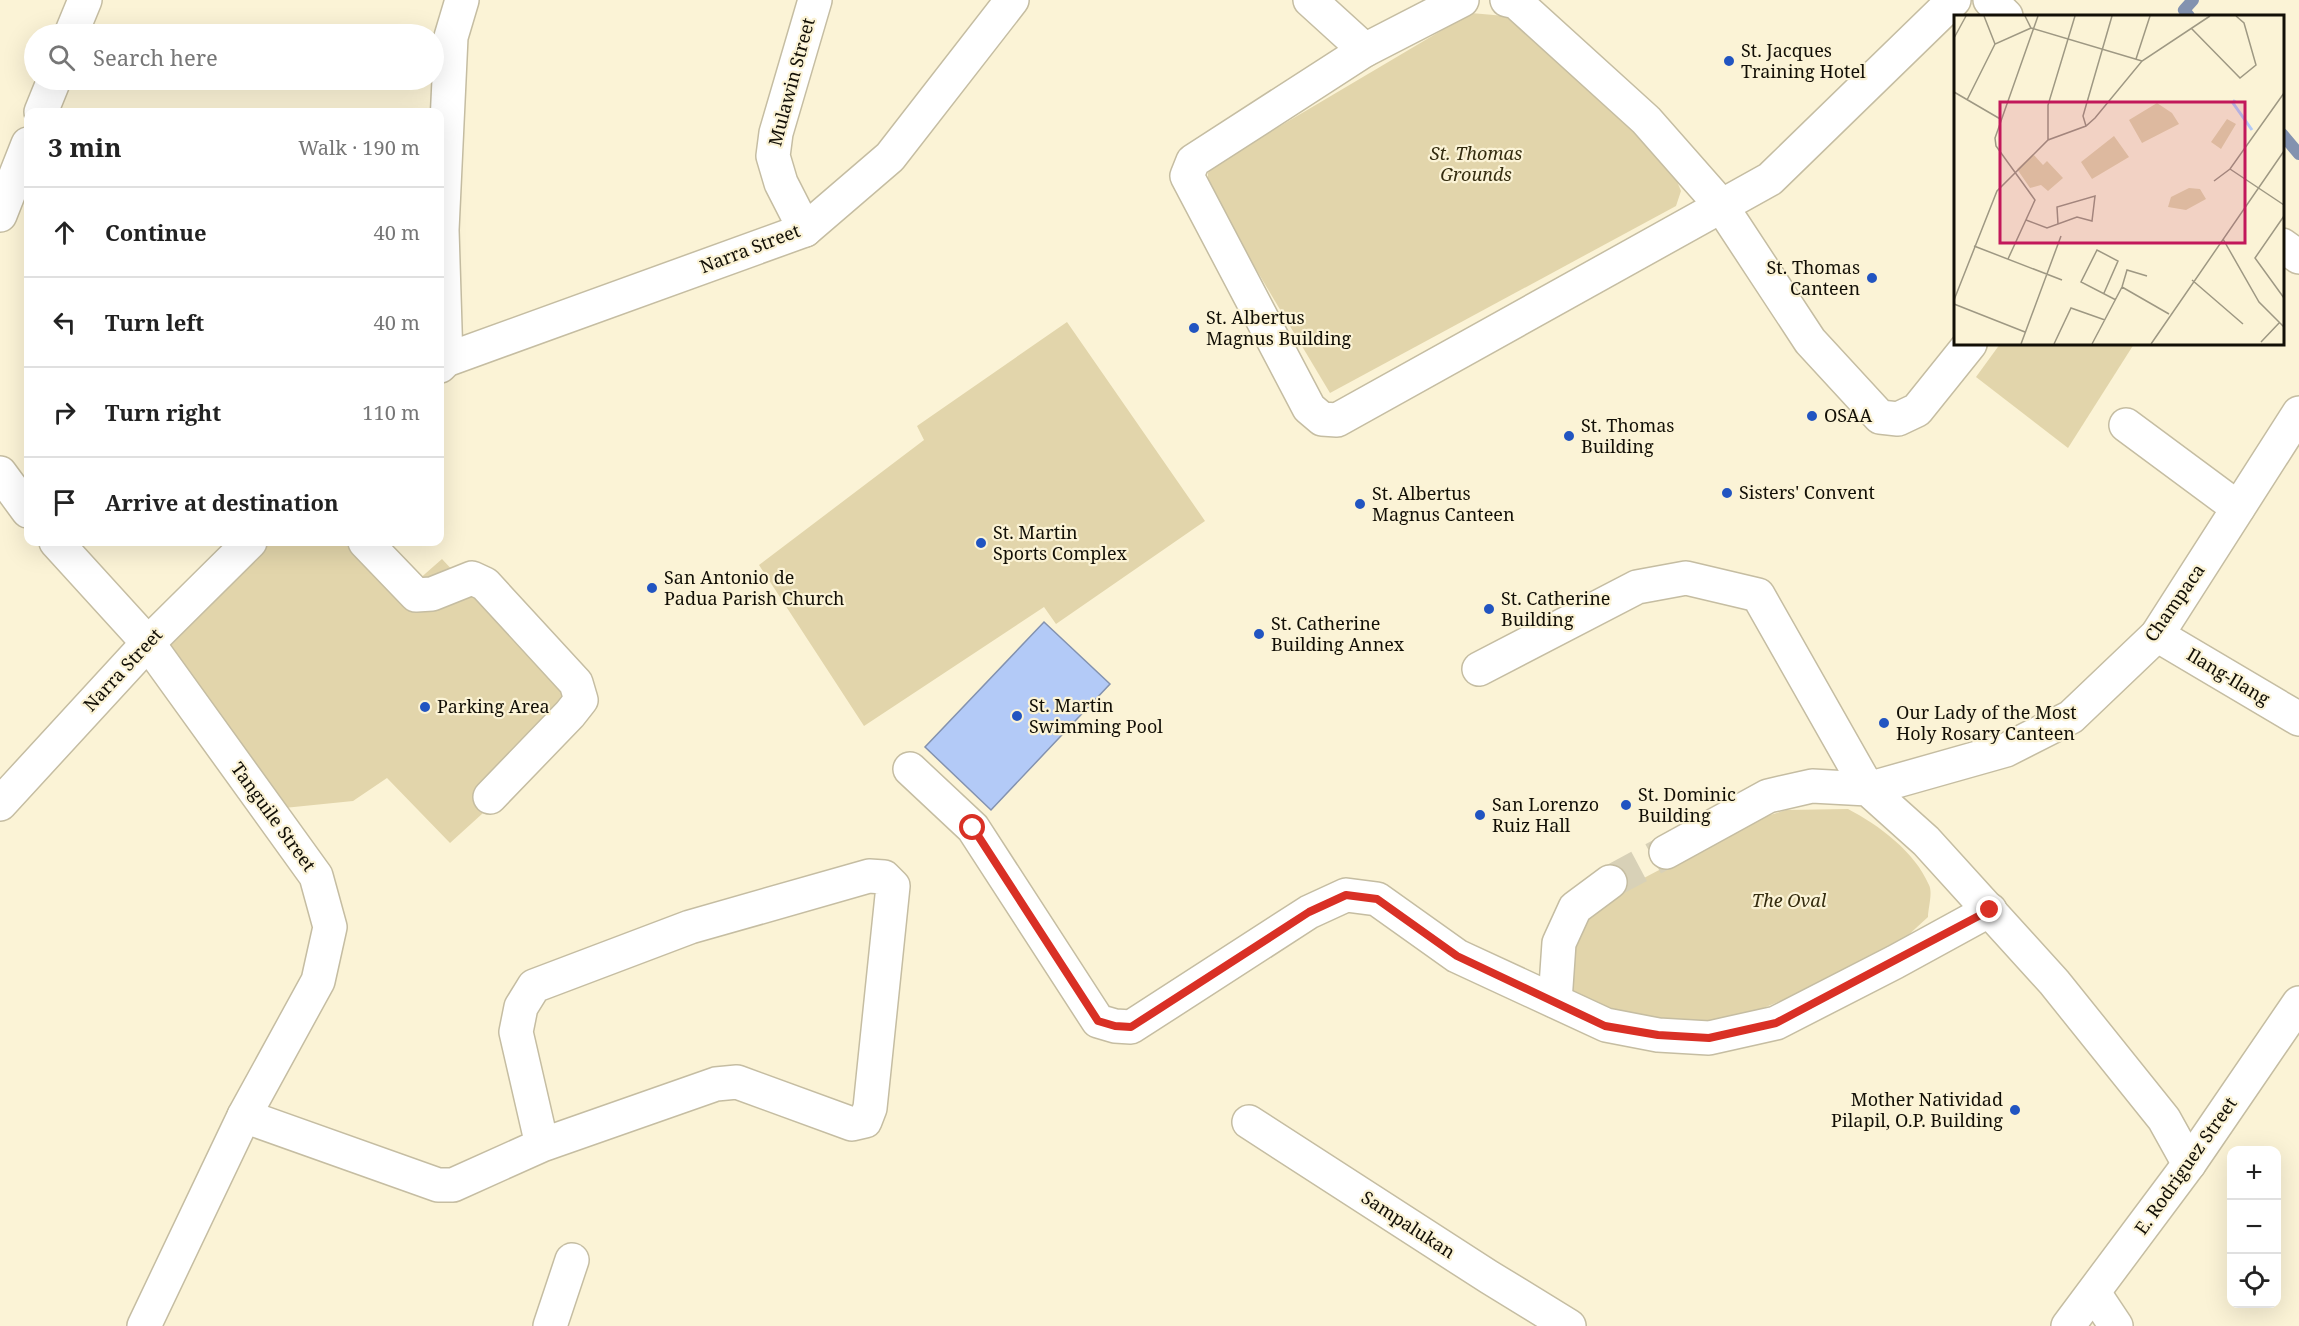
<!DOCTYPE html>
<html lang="en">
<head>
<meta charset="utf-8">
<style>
  :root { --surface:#fff; --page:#f6f6f6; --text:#222; --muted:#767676; --line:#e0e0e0 }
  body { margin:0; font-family:"Noto Serif",serif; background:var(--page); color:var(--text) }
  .controls { position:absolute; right:18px; bottom:18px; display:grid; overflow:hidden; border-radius:12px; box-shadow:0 6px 24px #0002 }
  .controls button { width:54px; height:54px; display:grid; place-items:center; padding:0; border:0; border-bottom:2px solid var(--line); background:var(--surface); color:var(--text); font:30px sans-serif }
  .stop { position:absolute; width:18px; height:18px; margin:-14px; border:4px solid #d93025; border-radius:50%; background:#fff }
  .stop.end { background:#d93025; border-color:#fff; box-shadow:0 2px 6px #0008 }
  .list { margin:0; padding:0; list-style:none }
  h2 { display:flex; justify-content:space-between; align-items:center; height:78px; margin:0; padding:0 24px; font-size:26px }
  h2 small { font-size:20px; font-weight:400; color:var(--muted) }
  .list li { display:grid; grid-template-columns:39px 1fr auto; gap:18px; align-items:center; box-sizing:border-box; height:90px; padding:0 24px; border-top:2px solid var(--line) }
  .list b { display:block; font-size:22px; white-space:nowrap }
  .list em { font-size:20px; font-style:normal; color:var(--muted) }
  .icon { flex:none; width:33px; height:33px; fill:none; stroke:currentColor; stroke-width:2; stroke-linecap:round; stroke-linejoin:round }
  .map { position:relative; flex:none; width:2299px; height:1326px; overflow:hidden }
  .search { position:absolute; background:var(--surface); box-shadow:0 6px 24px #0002; left:24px; top:24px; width:420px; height:66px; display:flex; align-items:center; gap:15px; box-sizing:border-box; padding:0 21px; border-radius:33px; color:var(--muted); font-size:22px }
  .panel { position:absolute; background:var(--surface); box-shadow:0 6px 24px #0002; left:24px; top:108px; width:420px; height:438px; border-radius:12px }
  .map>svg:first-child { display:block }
  .green { fill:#e2d5ab }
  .water { fill:#b3caf7; stroke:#8392af; stroke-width:1.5 }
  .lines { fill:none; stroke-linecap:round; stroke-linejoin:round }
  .stream { stroke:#8392af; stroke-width:12 }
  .minor-tunnel { stroke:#d8d1b7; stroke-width:33; stroke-dasharray:33 16; stroke-linecap:butt }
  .minor-casing { stroke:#c5bda2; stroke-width:36 }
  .minor { stroke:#fff; stroke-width:33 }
  .route { stroke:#d93025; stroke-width:8 }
  .poi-dot { fill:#2154c1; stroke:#fbf3d6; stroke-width:2 }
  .labels { text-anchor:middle; stroke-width:4.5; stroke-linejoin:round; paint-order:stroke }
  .poi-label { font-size:18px; fill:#120f06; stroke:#fbf3d6; text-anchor:start }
  .street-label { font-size:18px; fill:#120f06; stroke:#fbf3d6 }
  .park-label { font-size:18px; font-style:italic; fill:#342c0f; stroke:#fbf3d6 }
  .inset-river { fill:none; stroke:#b3caf7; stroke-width:3 }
  .inset-road { fill:none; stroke:#9e9883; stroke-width:1.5 }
  .view { fill:#c2185b; fill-opacity:0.15; stroke:#c2185b; stroke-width:3 }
  .inset-edge { fill:none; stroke:#120f06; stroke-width:3 }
</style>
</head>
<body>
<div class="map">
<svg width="2299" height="1326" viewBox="0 0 2299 1326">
  <rect width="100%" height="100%" fill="#fbf3d6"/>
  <g class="green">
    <polygon points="1471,13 1505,16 1611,106 1674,174 1681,191 1676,206 1330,393 1208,189 1208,173 1214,165"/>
    <polygon points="1067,322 1205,521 1056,624 1044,607 864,726 759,565 924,440 917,426"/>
    <polygon points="2000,344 2134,344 2068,448 1976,377"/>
    <polygon points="257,542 351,542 401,595 442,559 589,717 450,843 387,778 353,801 284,808 158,633"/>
    <path d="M1848 809C1879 825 1915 852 1929 885 1933 893 1928 908 1928 917L1904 939 1830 980 1747 1015 1699 1023H1662L1604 1007 1574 993 1568 982 1573 934 1606 898 1754 820 1786 810Z"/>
  </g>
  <polygon class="water" points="1044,622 1110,684 991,810 925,747"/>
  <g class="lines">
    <g class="stream">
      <polyline points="2189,16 2184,10 2193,0"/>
      <polyline points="2282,134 2299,154"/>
    </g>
    <polyline class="minor-tunnel" points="1610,882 1666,852"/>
    <g class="minor-casing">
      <g id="minor">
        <polyline points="1310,0 1365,50 1462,0"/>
        <polyline points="1507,0 1516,2 1646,120 1720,204 1810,341 1880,417 1898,419 1917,410 1970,344"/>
        <polyline points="1990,0 2006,16"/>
        <polyline points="71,34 85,0"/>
        <polyline points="1365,50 1193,161 1187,176 1309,408 1322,419 1337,420 1770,179 1954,0"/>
        <polyline points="41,112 54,80"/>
        <polyline points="0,215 28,144"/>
        <polyline points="805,230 781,183 773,156 776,133 815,0"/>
        <polyline points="2282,245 2299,257"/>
        <polyline points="446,360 442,230 451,37 462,0"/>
        <polyline points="440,366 446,360 805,230 890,157 1012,0"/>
        <polyline points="2126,425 2238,508"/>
        <polyline points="0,473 28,511"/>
        <polyline points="56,542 148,643 316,876 330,927 318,981 244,1116 144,1326"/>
        <polyline points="365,542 416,595 432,594 472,578 485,584 576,683 581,700 570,714 490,797"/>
        <polyline points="2157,635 2299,719"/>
        <polyline points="1479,669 1637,587 1686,578 1758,595 1868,789 2006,750 2071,717 2157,635 2299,413"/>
        <polyline points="910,769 973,828 1098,1021 1115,1026 1131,1027 1309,912 1346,895 1377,899 1457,956 1606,1025 1658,1035 1709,1038 1776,1023 1895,962 1990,910"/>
        <polyline points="0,804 148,643 250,542"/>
        <polyline points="1666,852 1768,796 1812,786 1868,789 1926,841 2054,982 2164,1119 2189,1164"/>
        <polyline points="1555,1001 1559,943 1575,908 1610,882"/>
        <polyline points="244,1116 438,1185 453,1185 542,1145 716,1084 737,1082 852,1124 865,1121 870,1108 893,886 884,877 869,876 690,927 534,986 521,1007 516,1032 542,1145"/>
        <polyline points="1249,1122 1489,1277 1569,1326"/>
        <polyline points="2094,1293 2116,1326"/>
        <polyline points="550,1326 572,1260"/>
        <polyline points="2068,1326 2189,1164 2299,1003"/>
      </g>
    </g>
    <use href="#minor" class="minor"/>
  </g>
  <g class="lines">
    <polyline class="route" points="973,828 1098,1021 1115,1026 1131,1027 1309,912 1346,895 1377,899 1457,956 1605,1026 1658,1035 1709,1038 1776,1023 1990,910"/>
  </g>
  <g class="poi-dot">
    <circle cx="1729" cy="61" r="6"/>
    <circle cx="1872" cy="278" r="6"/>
    <circle cx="1194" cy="328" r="6"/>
    <circle cx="1812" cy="416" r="6"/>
    <circle cx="1569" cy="436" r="6"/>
    <circle cx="1727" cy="493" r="6"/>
    <circle cx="1360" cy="504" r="6"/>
    <circle cx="981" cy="543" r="6"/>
    <circle cx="652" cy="588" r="6"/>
    <circle cx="1489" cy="609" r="6"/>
    <circle cx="1259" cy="634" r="6"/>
    <circle cx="425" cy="707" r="6"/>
    <circle cx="1017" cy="716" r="6"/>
    <circle cx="1884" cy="723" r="6"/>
    <circle cx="1626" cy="805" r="6"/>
    <circle cx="1480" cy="815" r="6"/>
    <circle cx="2015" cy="1110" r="6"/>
  </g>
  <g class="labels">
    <g class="poi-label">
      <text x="1741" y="57">St. Jacques<tspan x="1741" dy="21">Training Hotel</tspan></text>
      <text x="1860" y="274" text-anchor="end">St. Thomas<tspan x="1860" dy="21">Canteen</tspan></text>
      <text x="1206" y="324">St. Albertus<tspan x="1206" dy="21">Magnus Building</tspan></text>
      <text x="1824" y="422">OSAA</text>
      <text x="1581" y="432">St. Thomas<tspan x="1581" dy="21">Building</tspan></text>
      <text x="1739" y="499">Sisters' Convent</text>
      <text x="1372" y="500">St. Albertus<tspan x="1372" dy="21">Magnus Canteen</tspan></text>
      <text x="993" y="539">St. Martin<tspan x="993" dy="21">Sports Complex</tspan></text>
      <text x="664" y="584">San Antonio de<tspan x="664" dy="21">Padua Parish Church</tspan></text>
      <text x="1501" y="605">St. Catherine<tspan x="1501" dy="21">Building</tspan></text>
      <text x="1271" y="630">St. Catherine<tspan x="1271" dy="21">Building Annex</tspan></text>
      <text x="1029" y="712">St. Martin<tspan x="1029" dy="21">Swimming Pool</tspan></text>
      <text x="437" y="713">Parking Area</text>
      <text x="1896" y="719">Our Lady of the Most<tspan x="1896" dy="21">Holy Rosary Canteen</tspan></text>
      <text x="1638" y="801">St. Dominic<tspan x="1638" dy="21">Building</tspan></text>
      <text x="1492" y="811">San Lorenzo<tspan x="1492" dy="21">Ruiz Hall</tspan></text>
      <text x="2003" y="1106" text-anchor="end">Mother Natividad<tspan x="2003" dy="21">Pilapil, O.P. Building</tspan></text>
    </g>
    <g class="street-label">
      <text transform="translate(792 82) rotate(-75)" y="6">Mulawin Street</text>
      <text transform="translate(750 249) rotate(-21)" y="6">Narra Street</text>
      <text transform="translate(2175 603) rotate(-55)" y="6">Champaca</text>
      <text transform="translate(123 670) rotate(-47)" y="6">Narra Street</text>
      <text transform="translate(2228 677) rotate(31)" y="6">Ilang-Ilang</text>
      <text transform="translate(273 817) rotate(54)" y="6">Tanguile Street</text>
      <text transform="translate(2186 1166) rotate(-55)" y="6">E. Rodriguez Street</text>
      <text transform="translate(1408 1225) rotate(33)" y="6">Sampalukan</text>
    </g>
    <g class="park-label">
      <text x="1476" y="160">St. Thomas<tspan x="1476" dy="21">Grounds</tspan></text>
      <text x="1789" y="907">The Oval</text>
    </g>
  </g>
  <g transform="translate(1954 15)">
    <rect width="330" height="330" fill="#fbf3d6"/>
    <path d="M203 88 218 98 225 109 188 128 175 105ZM273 104 282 109 267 134 257 127ZM160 121 175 142 138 164 127 147ZM79 139 89 150 93 146 109 163 94 176 87 170 76 173 63 154ZM235 173 246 174 252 184 232 195 214 192 217 182Z" fill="#e2d5ab"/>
    <path class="inset-river" d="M281 85 279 88 298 115"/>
    <path class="inset-road" d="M30 1 41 29M71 1 77 13 188 46M237 13 286 63 302 50 290 8 282 1M0 23 12 1M182 44 196 1M0 77 48 105M13 85 41 29 77 13M132 111 129 101 158 1M94 125V90L121 1M276 154 330 190M260 166 276 154 330 78M330 201 301 243 330 283M72 205 93 213 123 202 138 206 141 181 103 192 104 209M269 224 305 287 330 312M20 231 108 265M54 244 81 185 42 131 41 123 84 1M238 265 289 309M168 272 215 299M150 278 164 246 143 235 127 267 162 285M0 285 43 176 94 125 132 111 141 103 188 46 256 1M0 289 71 317M307 327 326 307M67 329 107 221M100 329 117 293 151 305M138 329 168 272 173 255 193 261M197 329 330 136"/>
    <path class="view" d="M46 87H291V228H46Z"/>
    <rect width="330" height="330" class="inset-edge"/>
  </g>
</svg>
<div class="controls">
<button>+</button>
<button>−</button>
<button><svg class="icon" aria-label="locate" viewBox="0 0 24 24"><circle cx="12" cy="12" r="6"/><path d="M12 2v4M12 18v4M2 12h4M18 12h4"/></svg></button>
</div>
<div class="stop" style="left:973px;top:828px"></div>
<div class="stop end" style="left:1990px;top:910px"></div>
<div class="search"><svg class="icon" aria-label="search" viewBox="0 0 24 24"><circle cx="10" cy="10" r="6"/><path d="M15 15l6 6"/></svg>Search here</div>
<section class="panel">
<h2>3 min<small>Walk · 190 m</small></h2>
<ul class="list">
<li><svg class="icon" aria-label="ahead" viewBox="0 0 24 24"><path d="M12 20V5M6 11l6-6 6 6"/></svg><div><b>Continue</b></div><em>40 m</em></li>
<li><svg class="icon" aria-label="left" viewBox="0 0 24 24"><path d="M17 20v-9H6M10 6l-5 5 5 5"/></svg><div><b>Turn left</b></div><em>40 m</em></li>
<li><svg class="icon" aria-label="right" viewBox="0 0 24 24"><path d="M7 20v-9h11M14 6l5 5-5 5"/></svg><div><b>Turn right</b></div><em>110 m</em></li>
<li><svg class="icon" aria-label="arrive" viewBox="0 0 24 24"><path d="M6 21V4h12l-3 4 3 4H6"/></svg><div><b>Arrive at destination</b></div></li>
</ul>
</section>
</div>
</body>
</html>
